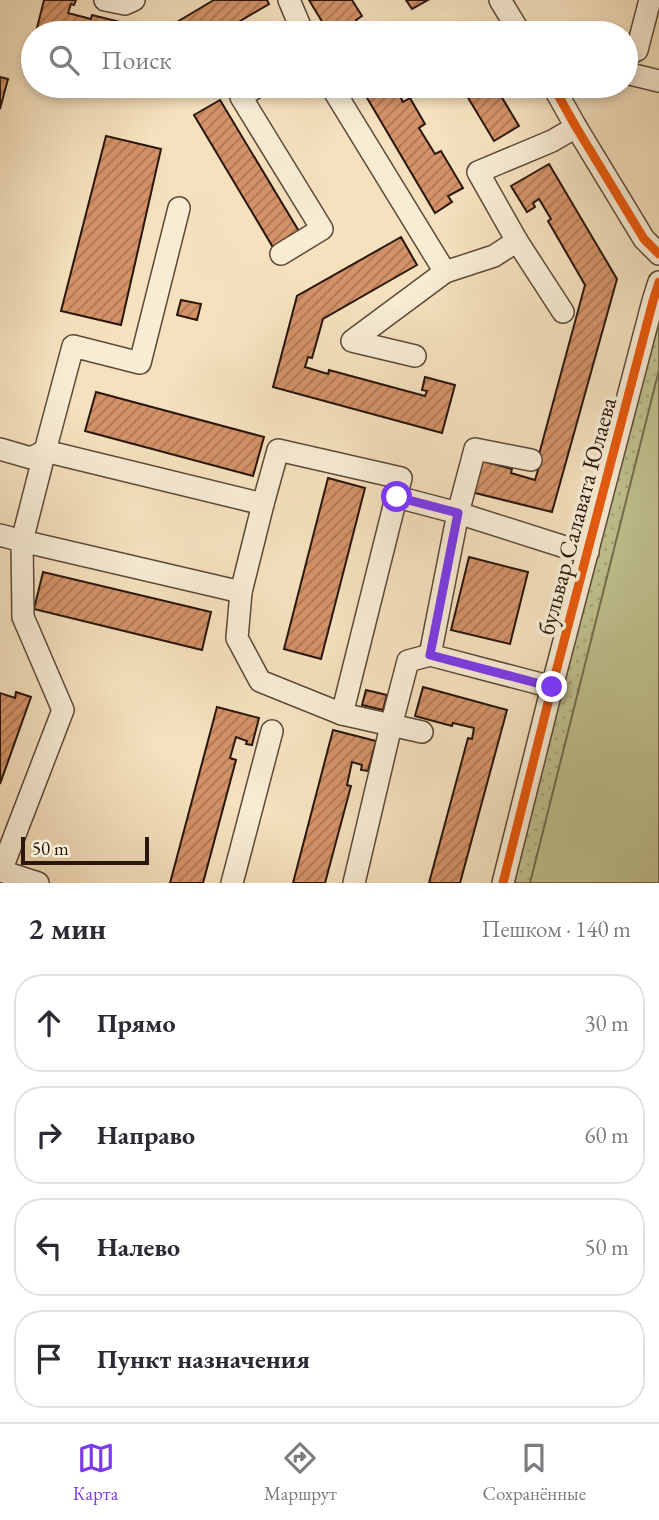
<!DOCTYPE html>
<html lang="ru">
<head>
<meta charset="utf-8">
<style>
  :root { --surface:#fff; --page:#f2f2f3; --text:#2b2b33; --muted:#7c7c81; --line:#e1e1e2; --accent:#7c3aed }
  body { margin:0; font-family:"EB Garamond",serif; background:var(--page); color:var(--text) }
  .scale { position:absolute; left:21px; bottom:18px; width:128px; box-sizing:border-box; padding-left:7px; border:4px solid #29160c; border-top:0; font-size:19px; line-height:24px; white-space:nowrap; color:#29160c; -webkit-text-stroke:5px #f8ecd5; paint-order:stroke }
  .stop { position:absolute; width:21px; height:21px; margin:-16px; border:5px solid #7c3aed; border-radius:50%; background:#fff }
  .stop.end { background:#7c3aed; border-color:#fff; box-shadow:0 2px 7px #0008 }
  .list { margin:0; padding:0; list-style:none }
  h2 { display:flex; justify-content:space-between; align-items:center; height:91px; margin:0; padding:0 28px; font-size:30px }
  h2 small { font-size:23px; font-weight:400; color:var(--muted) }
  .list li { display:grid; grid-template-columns:46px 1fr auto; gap:21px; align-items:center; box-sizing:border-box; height:98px; margin:0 14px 14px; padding:0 14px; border:2px solid var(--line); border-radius:28px }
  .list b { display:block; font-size:26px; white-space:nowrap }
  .list em { font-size:23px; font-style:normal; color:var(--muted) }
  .icon { flex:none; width:38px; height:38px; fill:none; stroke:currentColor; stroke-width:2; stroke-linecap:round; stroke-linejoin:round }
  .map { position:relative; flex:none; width:659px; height:883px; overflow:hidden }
  .search { position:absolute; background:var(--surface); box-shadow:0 4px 10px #0003; left:21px; right:21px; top:21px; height:77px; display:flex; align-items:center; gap:18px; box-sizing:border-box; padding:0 24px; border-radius:38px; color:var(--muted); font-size:26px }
  .sheet { height:539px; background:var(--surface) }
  nav { display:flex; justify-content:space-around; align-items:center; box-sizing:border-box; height:98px; border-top:2px solid var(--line); background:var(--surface); font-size:19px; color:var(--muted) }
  nav a { display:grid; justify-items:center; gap:4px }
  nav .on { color:var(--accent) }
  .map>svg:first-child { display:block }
  .grass { fill:url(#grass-dots); stroke:#746c4e; stroke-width:2 }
  .park { fill:#c0c28f; stroke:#746c4e; stroke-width:2 }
  .building { fill:url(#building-hatch); stroke:#29160c; stroke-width:2 }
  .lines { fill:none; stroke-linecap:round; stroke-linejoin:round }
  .minor-casing { stroke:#5c4938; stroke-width:24 }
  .minor { stroke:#f8ecd5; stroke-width:21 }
  .cycleway-casing { stroke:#f8ecd5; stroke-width:13 }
  .cycleway { stroke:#e8590c; stroke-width:9 }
  .route { stroke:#7c3aed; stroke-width:9 }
  .labels { text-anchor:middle; stroke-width:7; stroke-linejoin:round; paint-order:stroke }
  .street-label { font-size:24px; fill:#29160c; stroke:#f8ecd5 }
</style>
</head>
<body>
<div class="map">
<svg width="659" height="883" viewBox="0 0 659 883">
  <defs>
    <pattern id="grass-dots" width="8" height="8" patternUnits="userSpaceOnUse" patternTransform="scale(1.75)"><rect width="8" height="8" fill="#c0c28f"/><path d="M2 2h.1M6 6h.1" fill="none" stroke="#a5a67a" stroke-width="1.8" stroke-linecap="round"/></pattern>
    <pattern id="building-hatch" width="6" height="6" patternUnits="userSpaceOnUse" patternTransform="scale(1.75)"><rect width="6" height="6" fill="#d49268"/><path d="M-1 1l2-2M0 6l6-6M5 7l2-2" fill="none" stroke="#ac7654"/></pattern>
  </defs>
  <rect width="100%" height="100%" fill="#f5e1be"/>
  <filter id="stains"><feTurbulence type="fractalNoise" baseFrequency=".00286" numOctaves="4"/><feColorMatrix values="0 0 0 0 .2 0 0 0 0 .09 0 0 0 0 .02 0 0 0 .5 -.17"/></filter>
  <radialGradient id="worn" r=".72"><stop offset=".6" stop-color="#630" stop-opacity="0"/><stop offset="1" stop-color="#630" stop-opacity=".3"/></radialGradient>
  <polygon class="grass" points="659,305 659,883 514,883"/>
  <polygon class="park" points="659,370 659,883 530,883"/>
  <g class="building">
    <polygon points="44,0 76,0 74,5 71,4 68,13 91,19 92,15 160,32 214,0 267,0 269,4 220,33 40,33 36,32"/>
    <polygon points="309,0 352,0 362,16 356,20 364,33 329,33"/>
    <polygon points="406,0 428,0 412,9"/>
    <polygon points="0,77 8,79 0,109"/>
    <polygon points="360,86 394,86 403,102 410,98 425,124 419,128 435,154 441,151 463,188 448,196 452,202 435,213"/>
    <polygon points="461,86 495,86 519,126 494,141"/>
    <polygon points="220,100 300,233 274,249 194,115"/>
    <polygon points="106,136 161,149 121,325 61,311"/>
    <polygon points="549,164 617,279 552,512 467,491 475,459 512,469 511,473 535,480 538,470 535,469 585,285 548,221 551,219 539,199 533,203 535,207 527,212 511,186"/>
    <polygon points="401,237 417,265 323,319 312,358 308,357 305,367 328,374 329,370 425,396 427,391 422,390 425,377 455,385 442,433 273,387 297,296"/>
    <polygon points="181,300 201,304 197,320 177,315"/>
    <polygon points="96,392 264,437 253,476 85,431"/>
    <polygon points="328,478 365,488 321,659 284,649"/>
    <polygon points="469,557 528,572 510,644 451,630"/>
    <polygon points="43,572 211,612 202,650 34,609"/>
    <polygon points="423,687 507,710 460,883 429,883 468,738 472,739 474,728 453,723 452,726 415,716"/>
    <polygon points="366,690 387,695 383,710 362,705"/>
    <polygon points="16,692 31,697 0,784 0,693 15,698"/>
    <polygon points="217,707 259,718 252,745 246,744 247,741 236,737 230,758 236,760 203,883 170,883"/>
    <polygon points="333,730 376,741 368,771 361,770 362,765 352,762 347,785 351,786 325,883 293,883"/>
  </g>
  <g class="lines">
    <g class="minor-casing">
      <g id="minor">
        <polyline points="105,0 125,4 134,0"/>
        <polyline points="289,0 303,33"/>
        <polyline points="500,0 520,33"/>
        <polyline points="626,55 637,50 650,0"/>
        <polyline points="626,73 659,81"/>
        <polyline points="258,86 241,97 322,229 281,254"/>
        <polyline points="331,86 445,272"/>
        <polyline points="553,86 576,127 644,239 659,254"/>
        <polyline points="563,312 517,241 478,172 552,141 576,127"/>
        <polyline points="415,356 352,341 445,272 494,256 517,241"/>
        <polyline points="0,449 31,458 45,451 22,541 0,535"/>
        <polyline points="397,497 458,513 565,547 588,552"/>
        <polyline points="263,504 278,450 401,478 342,714"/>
        <polyline points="241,592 237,638 260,681 342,714 422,732"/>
        <polyline points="430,655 458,513 475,449 531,460"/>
        <polyline points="38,883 1,871 63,710 23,617 22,541 241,592 263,504 45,451 73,346 140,363 179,208"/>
        <polyline points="232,883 272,731"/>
        <polyline points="354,883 391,726 408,661 430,655 552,687"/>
        <polyline points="503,883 552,687 653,301 659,282"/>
      </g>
    </g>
    <use href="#minor" class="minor"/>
    <g class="cycleway-casing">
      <g id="cycleway">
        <polyline points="553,86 576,127 644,239 659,254"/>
        <polyline points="503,883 552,687 653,301 659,282"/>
      </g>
    </g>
    <use href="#cycleway" class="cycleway"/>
  </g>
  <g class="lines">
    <polyline class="route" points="397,497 458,513 430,655 552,687"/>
  </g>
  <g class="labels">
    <g class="street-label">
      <text transform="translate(577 516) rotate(-75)" y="8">бульвар Салавата Юлаева</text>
    </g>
  </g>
  <rect width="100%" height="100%" filter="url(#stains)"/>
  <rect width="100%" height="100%" fill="url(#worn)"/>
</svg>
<div class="scale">50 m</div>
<div class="stop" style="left:397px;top:497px"></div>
<div class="stop end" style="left:552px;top:687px"></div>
<div class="search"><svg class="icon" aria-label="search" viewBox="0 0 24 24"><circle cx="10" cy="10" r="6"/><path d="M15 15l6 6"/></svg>Поиск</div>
</div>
<section class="sheet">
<h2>2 мин<small>Пешком · 140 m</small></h2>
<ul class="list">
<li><svg class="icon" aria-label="ahead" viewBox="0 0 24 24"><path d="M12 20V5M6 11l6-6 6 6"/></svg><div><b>Прямо</b></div><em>30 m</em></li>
<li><svg class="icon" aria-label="right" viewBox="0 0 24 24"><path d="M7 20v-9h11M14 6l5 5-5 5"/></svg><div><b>Направо</b></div><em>60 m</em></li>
<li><svg class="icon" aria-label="left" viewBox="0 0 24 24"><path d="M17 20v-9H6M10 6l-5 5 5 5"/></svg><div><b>Налево</b></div><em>50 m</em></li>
<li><svg class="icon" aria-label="arrive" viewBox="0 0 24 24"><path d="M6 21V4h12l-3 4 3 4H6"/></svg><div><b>Пункт назначения</b></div></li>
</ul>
</section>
<nav>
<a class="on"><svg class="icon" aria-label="map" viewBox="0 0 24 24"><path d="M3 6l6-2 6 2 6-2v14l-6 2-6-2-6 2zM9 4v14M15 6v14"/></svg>Карта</a>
<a><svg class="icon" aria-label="directions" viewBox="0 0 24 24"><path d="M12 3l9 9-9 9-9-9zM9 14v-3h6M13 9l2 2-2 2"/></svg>Маршрут</a>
<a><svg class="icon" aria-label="saved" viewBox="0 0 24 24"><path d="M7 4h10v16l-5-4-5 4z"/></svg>Сохранённые</a>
</nav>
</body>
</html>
